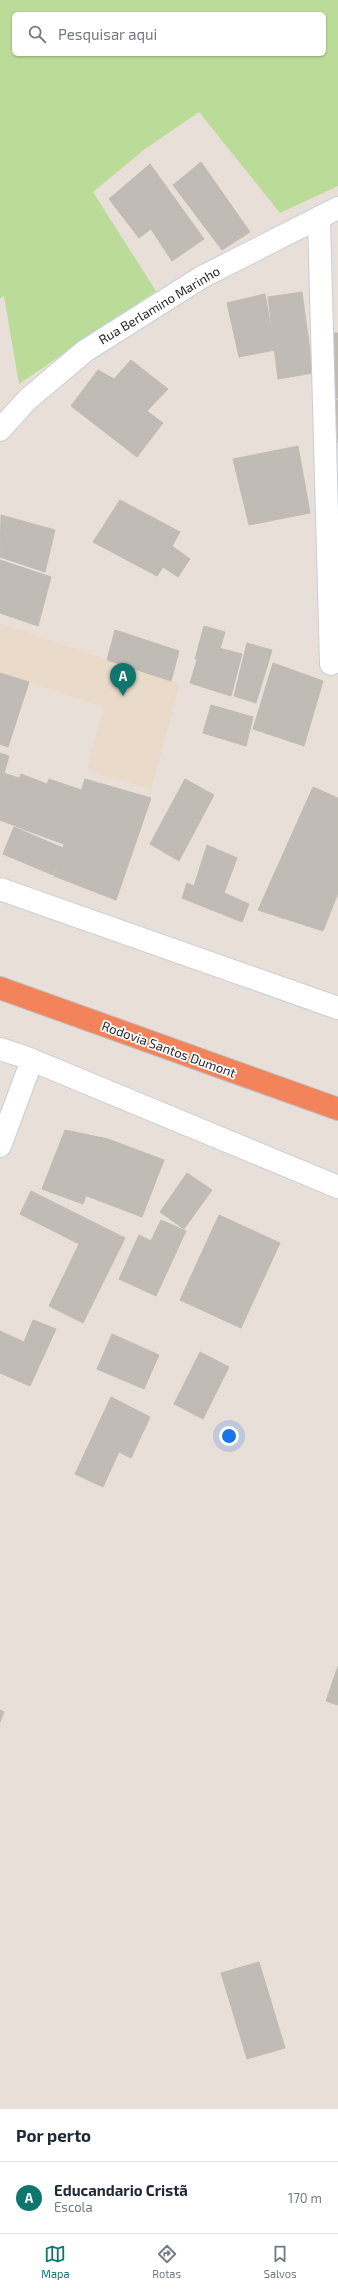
<!DOCTYPE html>
<html lang="pt">
<head>
<meta charset="utf-8">
<style>
  :root { --surface:#fff; --page:#f2f2f3; --text:#1f2937; --muted:#747a83; --line:#e0e1e3; --accent:#0f766e }
  body { margin:0; font-family:"Exo 2",sans-serif; background:var(--page); color:var(--text) }
  .you { position:absolute; left:229px; top:1436px; width:14px; height:14px; margin:-10px; border:3px solid #fff; border-radius:50%; background:#1a73e8; box-shadow:0 0 0 6px #1a73e833 }
  .badge { display:grid; place-items:center; width:26px; height:26px; border-radius:50%; background:var(--accent); color:#fff; font-size:13px; font-weight:700 }
  .pin { position:absolute; translate:-50% -33px; filter:drop-shadow(0 1px 2px #0008) }
  .pin::after { content:''; position:absolute; top:21px; width:14px; height:12px; background:inherit; clip-path:polygon(0 0,100% 0,50% 100%) }
  .list { margin:0; padding:0; list-style:none }
  h2 { display:flex; justify-content:space-between; align-items:center; height:52px; margin:0; padding:0 16px; font-size:17px }
  h2 small { font-size:13px; font-weight:400; color:var(--muted) }
  .list li { display:grid; grid-template-columns:26px 1fr auto; gap:12px; align-items:center; box-sizing:border-box; height:72px; padding:0 16px; border-top:1px solid var(--line) }
  .list b { display:block; font-size:15px; white-space:nowrap }
  .list p { margin:0; font-size:13px; white-space:nowrap; color:var(--muted) }
  .list em { font-size:13px; font-style:normal; color:var(--muted) }
  .icon { flex:none; width:22px; height:22px; fill:none; stroke:currentColor; stroke-width:2; stroke-linecap:round; stroke-linejoin:round }
  .map { position:relative; flex:none; width:338px; height:2109px; overflow:hidden }
  .search { position:absolute; background:var(--surface); box-shadow:0 1px 3px #0004; left:12px; right:12px; top:12px; height:44px; display:flex; align-items:center; gap:10px; box-sizing:border-box; padding:0 14px; border-radius:6px; color:var(--muted); font-size:15px }
  .sheet { height:124px; background:var(--surface) }
  nav { display:flex; justify-content:space-around; align-items:center; box-sizing:border-box; height:56px; border-top:1px solid var(--line); background:var(--surface); font-size:11px; color:var(--muted) }
  nav a { display:grid; justify-items:center; gap:2px }
  nav .on { color:var(--accent) }
  .map>svg:first-child { display:block }
  .education { fill:#eadac9 }
  .green { fill:#bbdc98; fill-rule:evenodd }
  .building { fill:#c1bbb5; stroke:#c3bbb3 }
  .lines { fill:none; stroke-linecap:round; stroke-linejoin:round }
  .minor-casing { stroke:#c7cdd8; stroke-width:24 }
  .highway-casing { stroke:#bebebe; stroke-width:24 }
  .minor { stroke:#fff; stroke-width:22 }
  .highway { stroke:#f2835a; stroke-width:22 }
  .labels { text-anchor:middle; stroke-width:3.5; stroke-linejoin:round; paint-order:stroke }
  .street-label { font-size:13px; fill:#272727; stroke:#fff }
</style>
</head>
<body>
<div class="map">
<svg width="338" height="2109" viewBox="0 0 338 2109">
  <rect width="100%" height="100%" fill="#e9dfd9"/>
  <polygon class="education" points="0,623 180,684 151,790 87,770 104,708 0,672"/>
  <path class="green" d="M0 0H338V186L280 213 199 112 145 149 93 192 156 291 19 384 4 296 0 298ZM14 14H324V54H14Z"/>
  <g class="building">
    <polygon points="201,162 250,232 222,250 173,185"/>
    <polygon points="150,164 204,239 172,261 151,229 139,238 109,199"/>
    <polygon points="302,292 313,373 278,379 268,297"/>
    <polygon points="265,294 275,350 239,357 227,303"/>
    <polygon points="327,333 338,333 338,398 331,399"/>
    <polygon points="131,360 168,389 147,411 163,423 137,457 71,406 98,370 114,379"/>
    <polygon points="335,400 338,400 338,443"/>
    <polygon points="298,446 310,513 249,525 233,459"/>
    <polygon points="120,500 180,532 172,546 190,559 178,577 163,567 157,576 93,542"/>
    <polygon points="1,515 55,530 45,572 0,557"/>
    <polygon points="0,560 51,577 38,626 0,613"/>
    <polygon points="204,626 225,632 215,664 195,659"/>
    <polygon points="115,630 179,651 171,681 107,660"/>
    <polygon points="247,643 272,650 256,703 234,696"/>
    <polygon points="219,648 242,654 231,696 190,683 197,660 215,664"/>
    <polygon points="273,663 323,681 304,746 253,729"/>
    <polygon points="0,673 29,682 8,747 0,744"/>
    <polygon points="211,705 253,717 246,746 203,733"/>
    <polygon points="0,753 9,756 0,788"/>
    <polygon points="4,773 19,778 5,822 0,820 0,788"/>
    <polygon points="21,774 47,784 31,832 5,822"/>
    <polygon points="49,779 81,790 64,844 31,832"/>
    <polygon points="85,779 151,798 116,900 54,876"/>
    <polygon points="185,779 214,795 179,861 150,844"/>
    <polygon points="313,787 338,798 338,893 323,931 258,910"/>
    <polygon points="14,827 63,848 53,875 3,854"/>
    <polygon points="207,845 237,858 224,893 249,904 242,922 182,898 187,883 194,886"/>
    <polygon points="65,1130 108,1139 83,1204 42,1189"/>
    <polygon points="108,1139 164,1160 142,1217 87,1196"/>
    <polygon points="187,1173 212,1190 184,1229 160,1212"/>
    <polygon points="31,1191 125,1238 83,1323 49,1306 79,1244 20,1214"/>
    <polygon points="219,1215 280,1243 241,1328 180,1300"/>
    <polygon points="161,1220 186,1231 156,1296 119,1279 139,1235 151,1241"/>
    <polygon points="33,1320 56,1329 30,1386 0,1373 0,1331 24,1342"/>
    <polygon points="112,1334 159,1355 144,1389 97,1369"/>
    <polygon points="200,1352 229,1367 203,1419 174,1404"/>
    <polygon points="111,1397 150,1417 131,1458 119,1452 103,1487 75,1474"/>
    <polygon points="338,1666 338,1705 326,1701"/>
    <polygon points="0,1710 4,1712 0,1722"/>
    <polygon points="259,1962 285,2048 247,2059 221,1973"/>
  </g>
  <g class="lines">
    <g class="minor-casing">
      <g id="minor">
        <polyline points="319,219 331,664"/>
        <polyline points="0,430 28,399 85,351 202,277 338,208"/>
        <polyline points="0,889 338,1008"/>
        <polyline points="0,1049 22,1056 338,1187"/>
        <polyline points="0,1146 32,1060"/>
      </g>
    </g>
    <g class="highway-casing">
      <polyline id="highway" points="0,988 338,1109"/>
    </g>
    <use href="#minor" class="minor"/>
    <use href="#highway" class="highway"/>
  </g>
  <g class="labels">
    <g class="street-label">
      <text transform="translate(159 305) rotate(-31)" y="5">Rua Berlamino Marinho</text>
      <text transform="translate(169 1049) rotate(20)" y="5">Rodovia Santos Dumont</text>
    </g>
  </g>
</svg>
<div class="you"></div>
<div class="pin badge" style="left:123px;top:696px">A</div>
<div class="search"><svg class="icon" aria-label="search" viewBox="0 0 24 24"><circle cx="10" cy="10" r="6"/><path d="M15 15l6 6"/></svg>Pesquisar aqui</div>
</div>
<section class="sheet">
<h2>Por perto<small></small></h2>
<ul class="list">
<li><span class="badge">A</span><div><b>Educandario Cristã</b><p>Escola</p></div><em>170 m</em></li>
</ul>
</section>
<nav>
<a class="on"><svg class="icon" aria-label="map" viewBox="0 0 24 24"><path d="M3 6l6-2 6 2 6-2v14l-6 2-6-2-6 2zM9 4v14M15 6v14"/></svg>Mapa</a>
<a><svg class="icon" aria-label="directions" viewBox="0 0 24 24"><path d="M12 3l9 9-9 9-9-9zM9 14v-3h6M13 9l2 2-2 2"/></svg>Rotas</a>
<a><svg class="icon" aria-label="saved" viewBox="0 0 24 24"><path d="M7 4h10v16l-5-4-5 4z"/></svg>Salvos</a>
</nav>
</body>
</html>
